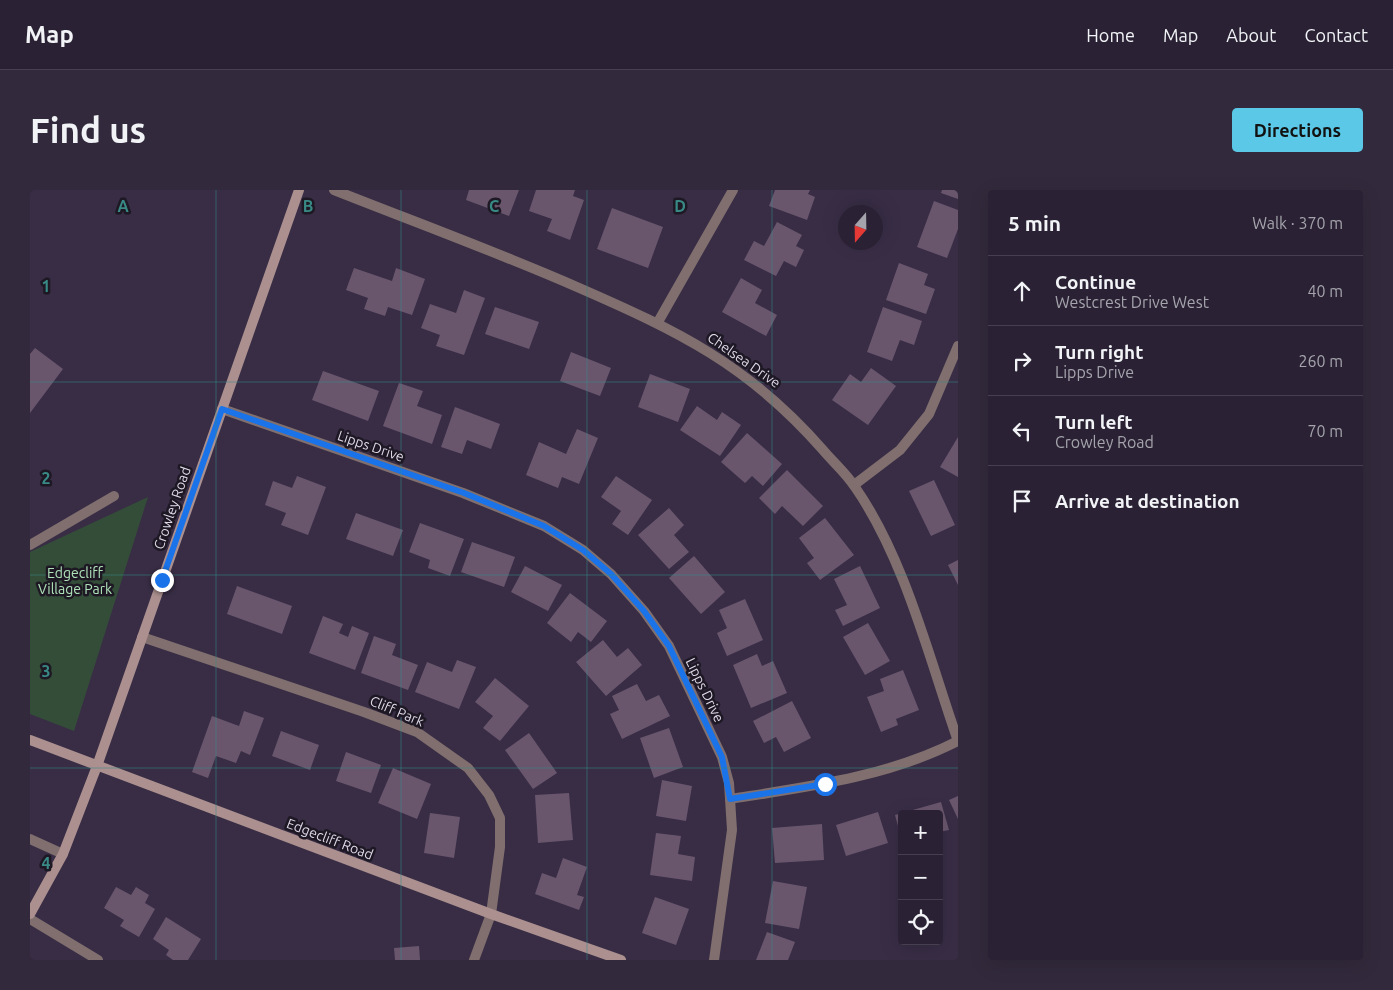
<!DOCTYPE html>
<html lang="en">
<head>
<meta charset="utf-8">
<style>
  :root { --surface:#2a2234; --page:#322a3c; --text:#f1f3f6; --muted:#a5a4ac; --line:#463f4f; --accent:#5ac8e6 }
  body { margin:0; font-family:Ubuntu,sans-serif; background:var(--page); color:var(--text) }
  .controls { position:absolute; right:15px; bottom:15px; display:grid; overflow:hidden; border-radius:5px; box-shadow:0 5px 20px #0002 }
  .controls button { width:45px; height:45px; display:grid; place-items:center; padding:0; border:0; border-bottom:1px solid var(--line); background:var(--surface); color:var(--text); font:25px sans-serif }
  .compass { position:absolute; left:808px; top:15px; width:45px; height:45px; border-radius:50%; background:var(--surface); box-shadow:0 5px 20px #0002; rotate:200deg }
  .stop { position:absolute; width:15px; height:15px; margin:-11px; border:4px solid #1a73e8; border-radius:50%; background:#fff }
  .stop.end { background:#1a73e8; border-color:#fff; box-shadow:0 1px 5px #0008 }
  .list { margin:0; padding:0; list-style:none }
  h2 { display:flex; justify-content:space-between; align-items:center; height:65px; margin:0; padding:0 20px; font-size:21px }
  h2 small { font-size:16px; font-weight:400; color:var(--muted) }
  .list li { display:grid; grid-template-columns:32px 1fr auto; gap:15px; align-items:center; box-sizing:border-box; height:70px; padding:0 20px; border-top:1px solid var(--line) }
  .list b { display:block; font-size:19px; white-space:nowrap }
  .list p { margin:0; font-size:16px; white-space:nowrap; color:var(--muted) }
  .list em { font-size:16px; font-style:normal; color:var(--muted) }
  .icon { flex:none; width:28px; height:28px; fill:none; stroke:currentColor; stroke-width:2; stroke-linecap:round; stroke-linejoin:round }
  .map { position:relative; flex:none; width:928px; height:770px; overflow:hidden; border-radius:5px }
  header { display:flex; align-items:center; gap:30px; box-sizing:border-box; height:70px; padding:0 25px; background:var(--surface); border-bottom:1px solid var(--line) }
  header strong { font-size:24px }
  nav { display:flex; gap:28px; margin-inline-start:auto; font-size:18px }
  .intro { display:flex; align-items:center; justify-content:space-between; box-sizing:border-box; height:120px; padding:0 30px }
  h1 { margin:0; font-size:35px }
  .button { padding:12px 22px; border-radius:5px; background:var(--accent); color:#111; font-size:18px; font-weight:700 }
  main { display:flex; gap:30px; padding:0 30px }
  aside { flex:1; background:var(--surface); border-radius:5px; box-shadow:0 5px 20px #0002 }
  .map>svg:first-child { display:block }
  .green { fill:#344d39 }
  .building { fill:#69566d }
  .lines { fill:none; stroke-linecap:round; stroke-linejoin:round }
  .lane { stroke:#806f6e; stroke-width:10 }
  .street { stroke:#806f6e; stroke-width:10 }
  .secondary { stroke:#ab908f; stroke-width:10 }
  .route { stroke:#1a73e8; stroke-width:6 }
  .grid { fill:none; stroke:#398a86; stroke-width:1; stroke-opacity:0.55 }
  .labels { text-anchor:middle; stroke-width:5; stroke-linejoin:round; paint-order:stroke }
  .street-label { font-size:14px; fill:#dfd8e8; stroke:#1d1823 }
  .park-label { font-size:14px; fill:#afe2b9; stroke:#1d1823 }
  .grid-label { font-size:16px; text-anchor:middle; font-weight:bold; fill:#398a86; stroke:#1d1823; stroke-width:5; stroke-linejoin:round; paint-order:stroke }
</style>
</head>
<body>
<header>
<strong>Map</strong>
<nav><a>Home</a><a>Map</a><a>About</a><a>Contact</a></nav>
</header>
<div class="intro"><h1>Find us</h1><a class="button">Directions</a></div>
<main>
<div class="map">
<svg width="928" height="770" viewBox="0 0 928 770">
  <rect width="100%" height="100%" fill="#382d45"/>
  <polygon class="green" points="118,307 44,541 0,524 0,362"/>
  <g class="building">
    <polygon points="439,0 489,0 479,26 436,10"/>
    <polygon points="506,0 545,0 543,6 554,10 540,50 517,41 522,29 499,21"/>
    <polygon points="745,0 780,0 778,4 785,7 777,30 739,16"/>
    <polygon points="912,0 928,0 928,9 911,3"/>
    <polygon points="904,11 928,20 928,39 917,68 887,57"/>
    <polygon points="582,18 633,37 618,78 567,59"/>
    <polygon points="747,32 772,45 766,56 774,60 766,77 754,71 746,86 714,70 724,51 734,56"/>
    <polygon points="869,73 898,84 894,95 905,99 896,124 856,110"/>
    <polygon points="324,78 362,91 366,78 395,89 382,125 358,117 355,126 334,119 338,108 316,100"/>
    <polygon points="711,88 732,100 725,113 747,125 736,146 692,122"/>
    <polygon points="434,100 455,108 434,165 406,156 410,145 391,138 400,114 426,123"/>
    <polygon points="465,117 509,132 499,159 455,144"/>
    <polygon points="853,117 892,131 884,155 870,150 862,171 837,162"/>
    <polygon points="5,158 33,179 0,223 0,164"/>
    <polygon points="541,162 581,178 570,206 530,191"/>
    <polygon points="841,178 866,196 838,235 802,210 820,184 831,192"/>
    <polygon points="293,181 349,201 338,231 282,210"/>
    <polygon points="620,184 660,199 648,232 608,217"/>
    <polygon points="369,193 393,201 387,216 412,225 402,254 353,236"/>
    <polygon points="667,216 687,230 692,222 711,235 690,266 650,240"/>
    <polygon points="425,217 470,234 461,259 437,250 432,264 411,257"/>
    <polygon points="547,239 568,248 549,294 532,287 528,298 496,285 509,252 536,264"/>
    <polygon points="717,243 752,274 733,296 722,286 715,293 691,272"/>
    <polygon points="928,247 928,287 910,277"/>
    <polygon points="757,280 793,316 773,336 752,316 745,324 729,308"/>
    <polygon points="267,286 296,297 278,345 251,335 256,323 235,315 243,291 262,298"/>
    <polygon points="586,286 622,310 598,345 582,334 591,321 571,307"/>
    <polygon points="904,290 925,335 901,346 879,301"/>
    <polygon points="639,318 654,335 644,345 659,362 639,379 608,345"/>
    <polygon points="326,323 373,340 363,366 316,349"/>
    <polygon points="795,328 824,365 790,390 777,373 784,368 769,348"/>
    <polygon points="390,333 434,349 420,386 398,378 400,370 379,362"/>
    <polygon points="442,352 485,367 474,397 431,382"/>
    <polygon points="664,366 695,402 671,424 639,388"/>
    <polygon points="928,370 928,395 918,375"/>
    <polygon points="495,376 532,395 518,421 481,402"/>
    <polygon points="830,376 850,418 813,436 805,420 817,415 804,389"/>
    <polygon points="207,396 262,416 252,444 197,424"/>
    <polygon points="540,403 577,431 561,452 548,442 541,452 517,433"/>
    <polygon points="715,409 733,450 697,466 687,443 697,438 689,420"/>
    <polygon points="293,426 313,434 309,443 318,447 322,436 339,443 325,480 279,463"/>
    <polygon points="838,433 860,471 835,485 813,447"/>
    <polygon points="344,446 366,454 362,465 388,475 378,500 331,483"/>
    <polygon points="573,450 587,467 598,458 612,475 576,506 546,472"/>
    <polygon points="727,464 732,476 743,471 757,503 721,518 703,475"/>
    <polygon points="427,470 446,477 429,519 385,502 397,472 422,482"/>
    <polygon points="873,480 889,520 866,529 868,535 851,542 837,507 854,501 850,489"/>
    <polygon points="465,488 499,516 470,551 453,538 463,526 445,512"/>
    <polygon points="607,494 616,511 629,505 640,526 592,549 580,524 589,520 582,506"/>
    <polygon points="762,511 781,548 754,562 746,547 734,553 723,531"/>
    <polygon points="214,521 234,528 220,565 211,561 206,573 186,566 178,588 162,582 182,526 209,536"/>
    <polygon points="639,538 653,577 624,588 610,548"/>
    <polygon points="251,541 289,555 280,580 242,566"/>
    <polygon points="499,543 527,583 503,599 475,560"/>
    <polygon points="316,562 351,575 341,603 306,591"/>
    <polygon points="363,578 401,594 387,629 348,613"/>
    <polygon points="632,590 662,596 656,631 626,626"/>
    <polygon points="539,603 543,650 508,653 505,605"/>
    <polygon points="928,606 928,629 919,610"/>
    <polygon points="911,612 919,640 909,642 909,624 872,624 871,647 865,625"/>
    <polygon points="848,622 858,653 816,666 806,635"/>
    <polygon points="400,623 430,627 424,668 394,663"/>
    <polygon points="792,634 794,670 745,673 742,638"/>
    <polygon points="626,643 651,646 648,664 665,667 662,691 620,685"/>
    <polygon points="533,668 557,677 547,705 554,707 549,720 505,704 512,683 526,688"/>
    <polygon points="743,691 777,697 769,739 735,733"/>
    <polygon points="86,697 101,705 106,697 119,705 115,713 125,719 109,747 90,736 94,730 74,718"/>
    <polygon points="625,707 659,719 646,755 612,743"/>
    <polygon points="136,727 171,749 158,770 143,770 136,765 139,760 123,749"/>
    <polygon points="737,742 765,752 758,770 726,770"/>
    <polygon points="389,756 390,770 365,770 364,758"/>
  </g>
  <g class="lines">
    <polyline class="lane" points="0,649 33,664"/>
    <g class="street">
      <path d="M304 0C385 32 467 62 547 97 648 141 719 175 793 260 803 272 816 283 825 297 875 369 899 468 928 551"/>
      <polyline points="628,132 703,0"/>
      <polyline points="192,219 433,303 514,336 553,360 581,384 614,421 639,456 692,567 699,593 702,640 684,770"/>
      <polyline points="824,295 870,260 899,224 928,156"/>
      <polyline points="0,355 84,306"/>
      <polyline points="112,447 334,522 387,542 438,578 459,605 470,628 470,657 461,724 444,770"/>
      <path d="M700 609C777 597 858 587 928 551"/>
      <polyline points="0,729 68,770"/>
    </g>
    <g class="secondary">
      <polyline points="0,550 461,724 591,770"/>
      <polyline points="0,724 33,664 67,576 269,0"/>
    </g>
  </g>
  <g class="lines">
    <polyline class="route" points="132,390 192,219 434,303 514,336 553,360 581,384 614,421 639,456 692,567 700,609 795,594"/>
  </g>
  <path class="grid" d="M186 0V770M371 0V770M557 0V770M742 0V770M0 192H928M0 385H928M0 578H928"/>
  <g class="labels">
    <g class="street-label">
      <text transform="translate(714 170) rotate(35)" y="5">Chelsea Drive</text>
      <text transform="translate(341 256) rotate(19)" y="5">Lipps Drive</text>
      <text transform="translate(142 318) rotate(-71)" y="5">Crowley Road</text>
      <text transform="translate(675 500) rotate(64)" y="5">Lipps Drive</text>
      <text transform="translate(367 521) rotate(23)" y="5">Cliff Park</text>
      <text transform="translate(300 649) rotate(21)" y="5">Edgecliff Road</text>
    </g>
    <g class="park-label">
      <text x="45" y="388">Edgecliff<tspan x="45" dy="16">Village Park</tspan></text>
    </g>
  </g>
  <g class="grid-label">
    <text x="93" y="22">A</text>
    <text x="278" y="22">B</text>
    <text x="464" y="22">C</text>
    <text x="650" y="22">D</text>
    <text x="16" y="102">1</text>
    <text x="16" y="294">2</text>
    <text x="16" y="487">3</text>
    <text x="16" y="679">4</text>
  </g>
</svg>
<div class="controls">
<button>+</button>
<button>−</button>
<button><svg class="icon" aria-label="locate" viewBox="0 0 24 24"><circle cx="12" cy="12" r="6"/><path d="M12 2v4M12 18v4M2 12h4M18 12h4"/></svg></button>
</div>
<svg class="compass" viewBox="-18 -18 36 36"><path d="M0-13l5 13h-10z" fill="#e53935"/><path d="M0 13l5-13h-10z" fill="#a5a4ac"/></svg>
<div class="stop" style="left:795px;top:594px"></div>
<div class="stop end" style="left:132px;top:390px"></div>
</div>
<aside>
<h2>5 min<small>Walk · 370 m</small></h2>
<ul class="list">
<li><svg class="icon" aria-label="ahead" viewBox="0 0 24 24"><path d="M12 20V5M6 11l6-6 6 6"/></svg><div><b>Continue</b><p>Westcrest Drive West</p></div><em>40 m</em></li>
<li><svg class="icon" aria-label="right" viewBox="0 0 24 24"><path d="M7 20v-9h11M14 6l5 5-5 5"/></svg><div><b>Turn right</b><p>Lipps Drive</p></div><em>260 m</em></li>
<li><svg class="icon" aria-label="left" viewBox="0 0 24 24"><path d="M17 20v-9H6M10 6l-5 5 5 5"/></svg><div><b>Turn left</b><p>Crowley Road</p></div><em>70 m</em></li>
<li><svg class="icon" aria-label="arrive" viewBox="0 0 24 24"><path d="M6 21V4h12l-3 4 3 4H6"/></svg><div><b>Arrive at destination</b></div></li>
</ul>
</aside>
</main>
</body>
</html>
